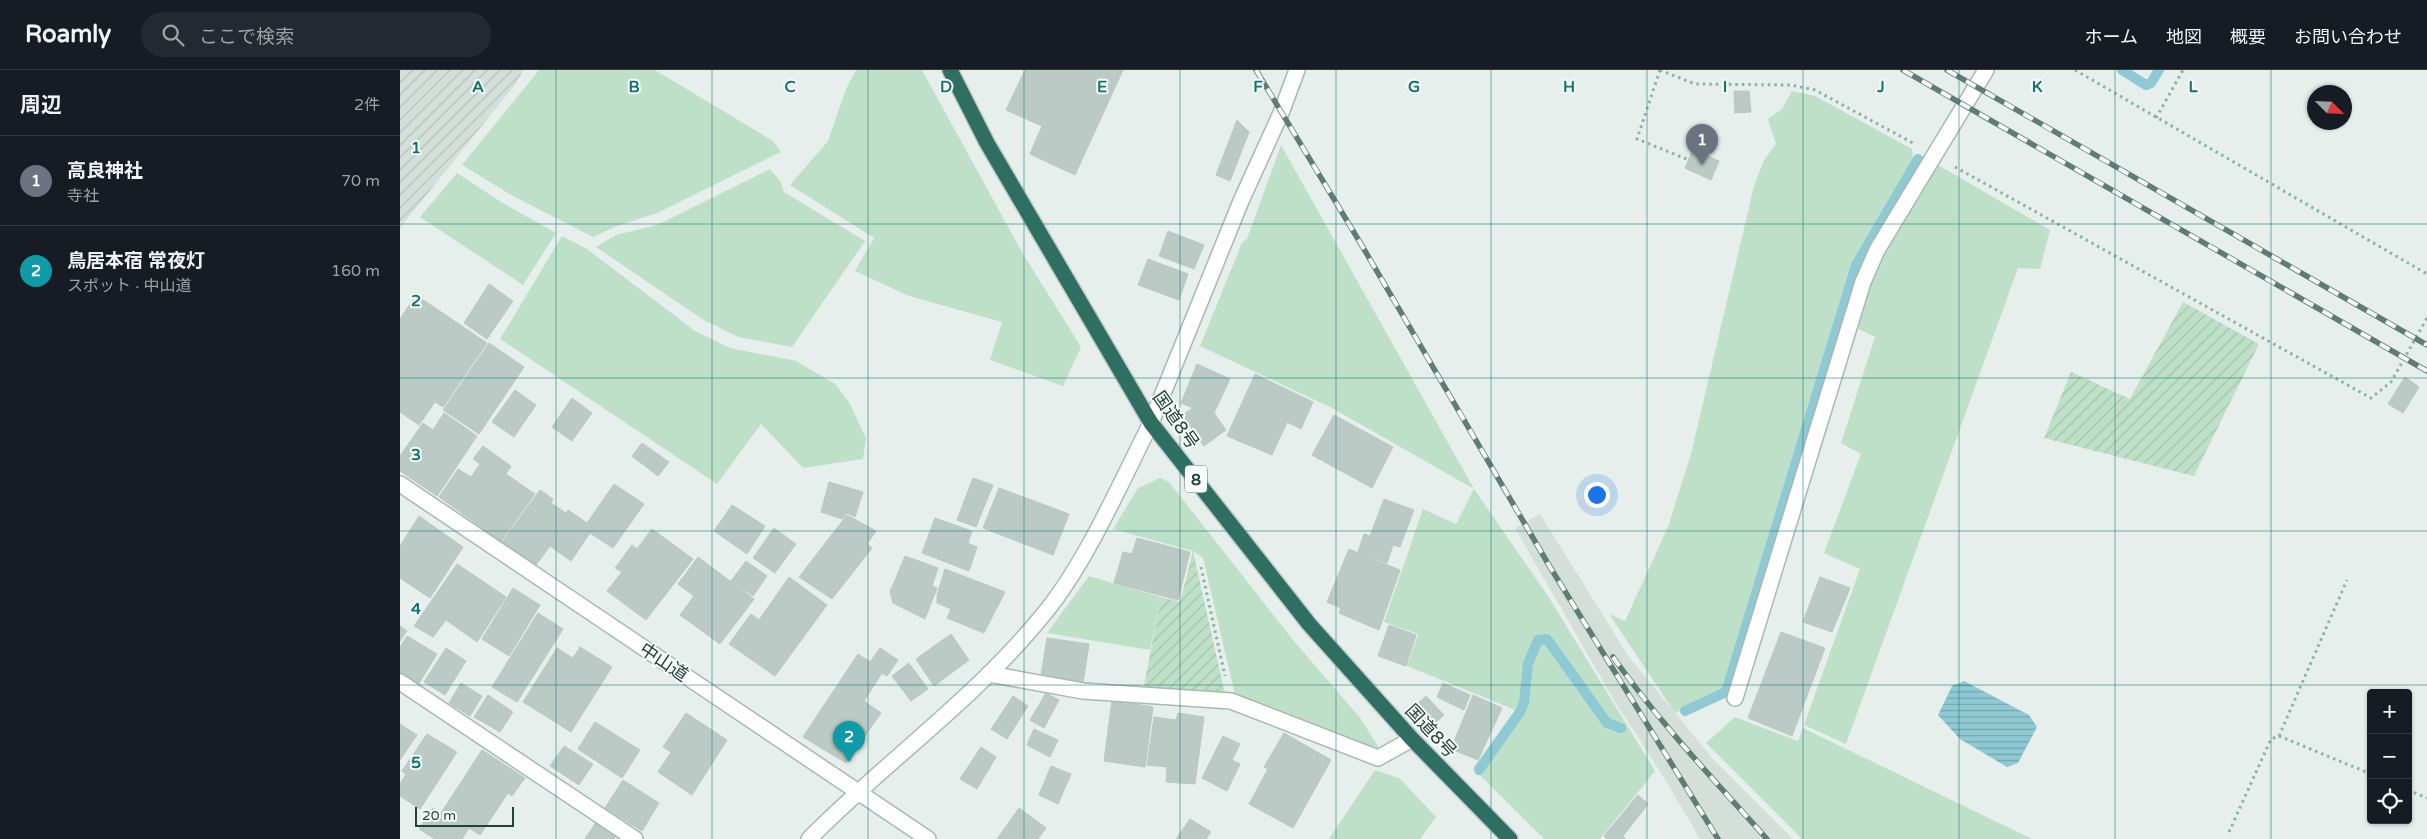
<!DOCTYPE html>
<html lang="ja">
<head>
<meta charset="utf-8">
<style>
  :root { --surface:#171b24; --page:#242831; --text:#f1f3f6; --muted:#9ea1a6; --line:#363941; --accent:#0f766e }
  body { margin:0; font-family:"Varela Round","Noto Sans JP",sans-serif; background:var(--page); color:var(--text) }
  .controls { position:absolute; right:15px; bottom:15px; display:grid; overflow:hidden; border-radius:5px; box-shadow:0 1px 4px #0004 }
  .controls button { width:45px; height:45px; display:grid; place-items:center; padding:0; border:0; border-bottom:1px solid var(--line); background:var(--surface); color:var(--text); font:25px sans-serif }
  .compass { position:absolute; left:1907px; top:15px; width:45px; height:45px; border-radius:50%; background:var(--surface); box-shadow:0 1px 4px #0004; rotate:114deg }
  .scale { position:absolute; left:15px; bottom:12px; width:99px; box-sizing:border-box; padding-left:5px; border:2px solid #24423a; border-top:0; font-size:14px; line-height:18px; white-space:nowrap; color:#24423a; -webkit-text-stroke:4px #f7fbf9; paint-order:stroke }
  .you { position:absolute; left:1196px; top:424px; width:18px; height:18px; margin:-12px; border:4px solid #fff; border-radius:50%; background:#1a73e8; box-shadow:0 0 0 8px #1a73e833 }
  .badge { display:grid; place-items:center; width:32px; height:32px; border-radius:50%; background:var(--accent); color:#fff; font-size:16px; font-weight:700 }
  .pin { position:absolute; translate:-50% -41px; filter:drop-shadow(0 1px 2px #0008) }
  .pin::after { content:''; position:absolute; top:26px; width:18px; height:15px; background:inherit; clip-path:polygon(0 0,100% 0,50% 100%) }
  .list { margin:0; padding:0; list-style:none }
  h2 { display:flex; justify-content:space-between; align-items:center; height:65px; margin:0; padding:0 20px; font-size:21px }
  h2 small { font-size:16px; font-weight:400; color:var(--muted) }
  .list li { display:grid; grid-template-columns:32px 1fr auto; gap:15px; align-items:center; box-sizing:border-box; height:90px; padding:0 20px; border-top:1px solid var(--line) }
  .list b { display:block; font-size:19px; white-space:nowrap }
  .list p { margin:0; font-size:16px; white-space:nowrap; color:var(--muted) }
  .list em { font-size:16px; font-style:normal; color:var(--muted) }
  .icon { flex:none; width:28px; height:28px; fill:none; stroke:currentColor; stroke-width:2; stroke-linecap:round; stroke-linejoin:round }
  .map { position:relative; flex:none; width:2027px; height:769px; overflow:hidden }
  header { display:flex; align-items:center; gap:30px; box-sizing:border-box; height:70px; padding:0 25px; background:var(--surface); border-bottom:1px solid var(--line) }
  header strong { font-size:24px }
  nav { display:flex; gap:28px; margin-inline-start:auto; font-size:18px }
  .search { width:350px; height:45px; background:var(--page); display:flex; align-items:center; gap:12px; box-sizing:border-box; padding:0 18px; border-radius:28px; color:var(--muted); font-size:19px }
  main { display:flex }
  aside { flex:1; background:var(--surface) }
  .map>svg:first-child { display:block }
  .built { fill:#d4dfda }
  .industrial { fill:url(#industrial-furrows) }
  .grass { fill:#bfe0c8 }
  .garden { fill:url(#garden-furrows) }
  .water { fill:url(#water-rules) }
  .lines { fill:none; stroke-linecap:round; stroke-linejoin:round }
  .stream { stroke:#8ec9d4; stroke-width:10 }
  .building { fill:#bbcac4; stroke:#b8c9c2 }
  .street-casing { stroke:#a8b8b2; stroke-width:18 }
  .secondary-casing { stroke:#a4bbb3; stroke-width:18 }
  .highway-casing { stroke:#c2cac8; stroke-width:18 }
  .path { stroke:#86b3a5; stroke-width:3; stroke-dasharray:2.5 4; stroke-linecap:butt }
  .street { stroke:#fff; stroke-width:15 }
  .secondary { stroke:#fff; stroke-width:15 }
  .highway { stroke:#2f6f62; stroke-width:15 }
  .rail-casing { stroke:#5f7d75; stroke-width:5.5 }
  .rail { stroke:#f7fbf9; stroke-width:4; stroke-dasharray:11; stroke-linecap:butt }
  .grid { fill:none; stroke:#0f766e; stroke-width:1; stroke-opacity:0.55 }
  .labels { text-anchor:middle; stroke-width:4; stroke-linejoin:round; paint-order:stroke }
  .shield { fill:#f7fbf9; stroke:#637a73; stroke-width:1 }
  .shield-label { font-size:16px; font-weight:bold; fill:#24423a }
  .street-label { font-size:18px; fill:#24423a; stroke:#f7fbf9 }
  .grid-label { font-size:16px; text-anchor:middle; font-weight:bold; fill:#0f766e; stroke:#f7fbf9; stroke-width:4; stroke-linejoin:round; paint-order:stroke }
</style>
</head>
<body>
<header>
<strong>Roamly</strong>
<div class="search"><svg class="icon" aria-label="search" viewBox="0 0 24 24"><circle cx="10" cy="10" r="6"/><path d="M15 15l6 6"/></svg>ここで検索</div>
<nav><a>ホーム</a><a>地図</a><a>概要</a><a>お問い合わせ</a></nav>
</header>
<main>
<aside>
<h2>周辺<small>2件</small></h2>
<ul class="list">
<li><span class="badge" style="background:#6b7280">1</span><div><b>高良神社</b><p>寺社</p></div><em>70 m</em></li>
<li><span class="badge" style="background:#0f9aa8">2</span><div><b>鳥居本宿 常夜灯</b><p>スポット · 中山道</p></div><em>160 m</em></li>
</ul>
</aside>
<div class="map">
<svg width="2027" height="769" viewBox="0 0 2027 769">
  <defs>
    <pattern id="industrial-furrows" width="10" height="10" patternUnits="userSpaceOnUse" patternTransform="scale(1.25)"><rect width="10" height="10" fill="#d4dfda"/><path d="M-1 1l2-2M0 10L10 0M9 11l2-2" fill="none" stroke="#b6c1bc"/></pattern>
    <pattern id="garden-furrows" width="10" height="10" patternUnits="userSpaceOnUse" patternTransform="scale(1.25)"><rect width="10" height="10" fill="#bfe0c8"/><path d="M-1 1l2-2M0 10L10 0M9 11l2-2" fill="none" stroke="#a4c1ad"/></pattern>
    <pattern id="water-rules" width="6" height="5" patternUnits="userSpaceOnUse" patternTransform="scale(1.25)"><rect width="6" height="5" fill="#8ec9d4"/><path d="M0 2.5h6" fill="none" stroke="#74a5ad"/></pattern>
  </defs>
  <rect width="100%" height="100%" fill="#e6efeb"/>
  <polygon class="built" points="1140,444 1229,587 1313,689 1393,769 1300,769 1265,709 1215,632 1115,458"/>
  <polygon class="industrial" points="0,0 123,0 117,12 0,158"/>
  <g class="grass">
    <polygon points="139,0 255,0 373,71 381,82 257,143 217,156 193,167 113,126 62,95"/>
    <polygon points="456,0 522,0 623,184 681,277 663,316 590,290 602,252 509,226 455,201 474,168 390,115 428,71 446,19"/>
    <polygon points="1392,21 1415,26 1512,79 1513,90 1451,194 1324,618 1275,643 1209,544 1225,551 1268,457 1291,384 1354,116 1364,90 1376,74 1368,49 1382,39"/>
    <polygon points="881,75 1074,419 1148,526 1255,701 1200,769 1144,769 1073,698 1115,640 1007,596 1018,564 984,552 1023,439 1056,454 1074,419 932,338 800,276 842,173 847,169"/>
    <polygon points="1538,95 1650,160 1640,199 1618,198 1446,674 1404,655 1460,499 1424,483 1461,384 1441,373 1475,267 1457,258 1477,195"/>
    <polygon points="370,99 380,111 384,122 465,171 392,277 338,267 302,249 196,177 216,165 257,155"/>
    <polygon points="57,103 101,132 156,163 123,215 20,147"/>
    <polygon points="162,166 187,179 295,261 330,278 396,291 435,314 449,332 466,368 463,389 403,398 361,354 317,414 100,269"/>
    <polygon points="760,408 769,412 893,570 961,649 979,678 975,681 835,625 803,488 793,481 713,459 738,418"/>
    <polygon points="689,506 761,527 750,580 647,563"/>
    <polygon points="1335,647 1398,671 1403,658 1632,769 1402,769 1306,673"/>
    <polygon points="975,700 999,708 1036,747 1020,769 929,769"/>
  </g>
  <g class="garden">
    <polygon points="1783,232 1859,274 1794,406 1644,368 1671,302 1730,329"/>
    <polygon points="793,481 825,624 743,621 761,527 780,532"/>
  </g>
  <polygon class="water" points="1564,611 1629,645 1637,657 1618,693 1607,697 1560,669 1538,645 1552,616"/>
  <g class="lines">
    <g class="stream">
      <polyline points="1722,0 1746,15 1751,13 1759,0"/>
      <polyline points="1285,641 1326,622 1456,195 1518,89"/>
      <polyline points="1079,700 1120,642 1124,633 1128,594 1138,570 1147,569 1207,653 1221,658"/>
    </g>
  </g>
  <g class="building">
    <polygon points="625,0 723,0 675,105 630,84 642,56 606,40"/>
    <polygon points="1334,21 1349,21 1351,42 1335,43"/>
    <polygon points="837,50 849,62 830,111 816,105"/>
    <polygon points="1293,79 1319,91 1311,110 1285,98"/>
    <polygon points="768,161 804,175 794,199 759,186"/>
    <polygon points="748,189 788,204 779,230 738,215"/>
    <polygon points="89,214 113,231 87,269 64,253"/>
    <polygon points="16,225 87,273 43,337 35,332 19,355 0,342 0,249"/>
    <polygon points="89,273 124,297 79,364 43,340"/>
    <polygon points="797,294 830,309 814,343 826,360 804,376 782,345 793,338 781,333"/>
    <polygon points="855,304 913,332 901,359 887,352 872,385 827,366"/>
    <polygon points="2005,307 2019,317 2003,343 1988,334"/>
    <polygon points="115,320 136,335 114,367 92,352"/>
    <polygon points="172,328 192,343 172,371 152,357"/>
    <polygon points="44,343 77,366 37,426 0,401 0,386 23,353 33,360"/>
    <polygon points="934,345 993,377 972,418 912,385"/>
    <polygon points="242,373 269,392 258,406 232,386"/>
    <polygon points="83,376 111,396 106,404 135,424 101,471 39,427 58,399 71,407 80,394 73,389"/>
    <polygon points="573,408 593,415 576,457 557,450"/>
    <polygon points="429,412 463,422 455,447 447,443 442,449 421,442"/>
    <polygon points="214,414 244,434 213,478 190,463 171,491 150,476 136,495 102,472 140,420 153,429 151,433 166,443 168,440 187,453"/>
    <polygon points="599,418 669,444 653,485 583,458"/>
    <polygon points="984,429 1014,440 1000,477 993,475 987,493 958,482 964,464 970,466"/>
    <polygon points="332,435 365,456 347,484 314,461"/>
    <polygon points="447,445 476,461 467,474 472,478 432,529 399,507"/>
    <polygon points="19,446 63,477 30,528 0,508 0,476"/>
    <polygon points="535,448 572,461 568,473 577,477 569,501 522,483"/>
    <polygon points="374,458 396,474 375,503 353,488"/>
    <polygon points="252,459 293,489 246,550 207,521 222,502 215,498 232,475 237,479"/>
    <polygon points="737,468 790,482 778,530 714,513 723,482 732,484"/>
    <polygon points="949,479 1000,500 979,560 939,543 941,538 927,532"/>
    <polygon points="505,486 538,498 532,516 537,518 525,549 493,533 490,522"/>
    <polygon points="298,487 354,529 320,574 280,545 294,526 278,514"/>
    <polygon points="346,491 367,506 353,526 331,511"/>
    <polygon points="57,494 106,527 77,572 46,550 33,567 14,556"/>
    <polygon points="545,499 605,522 584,563 547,548 551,539 537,533 537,525"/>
    <polygon points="389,507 427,535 375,606 329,574 351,544 359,550"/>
    <polygon points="1420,507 1450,518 1432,562 1403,552"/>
    <polygon points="113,518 140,535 109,586 82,569"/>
    <polygon points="138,543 163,559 117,632 92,617"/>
    <polygon points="989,555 1016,565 1006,596 978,586"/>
    <polygon points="0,556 7,561 0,571"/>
    <polygon points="1381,562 1425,578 1392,666 1348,648"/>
    <polygon points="551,564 569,590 534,616 516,589"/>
    <polygon points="7,566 37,584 18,615 0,605 0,577"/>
    <polygon points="647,568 689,574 683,613 641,606"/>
    <polygon points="180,577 212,597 171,662 123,632 157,578 173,588"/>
    <polygon points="46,578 66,591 45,625 24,612"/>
    <polygon points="480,578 498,590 487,606 482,603 464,631 481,643 446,693 403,667 458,584 470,592"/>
    <polygon points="509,593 528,619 511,631 492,606"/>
    <polygon points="61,613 82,626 70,646 49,633"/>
    <polygon points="1043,613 1070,625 1064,640 1037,627"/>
    <polygon points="646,623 659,630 644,658 630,650"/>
    <polygon points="88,625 113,642 100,662 74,647"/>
    <polygon points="1073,625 1102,638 1078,690 1051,679"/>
    <polygon points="613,626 628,636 607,669 591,659"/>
    <polygon points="1026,626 1044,645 1032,656 1014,637"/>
    <polygon points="712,630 753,637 745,697 704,691"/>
    <polygon points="286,643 327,670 292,725 258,702 271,682 263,677"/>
    <polygon points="778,643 804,647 795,714 766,712 767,697 747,695 754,647 776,650"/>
    <polygon points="195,652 240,680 222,708 178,679"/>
    <polygon points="0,654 17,665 0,690"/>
    <polygon points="634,659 658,670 650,687 627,675"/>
    <polygon points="884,663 931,690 893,758 849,734 868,699 864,697"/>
    <polygon points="27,664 57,682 20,739 0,726 0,714 6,704 2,701"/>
    <polygon points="823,666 840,674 832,690 840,694 827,721 802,708"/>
    <polygon points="164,676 193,694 179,715 150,696"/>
    <polygon points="581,677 596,687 577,719 560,709"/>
    <polygon points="82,680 125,708 112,726 108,723 80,765 69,758 62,769 35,769 19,759 33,738 41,743"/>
    <polygon points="651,696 671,704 658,734 639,725"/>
    <polygon points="223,710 259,733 242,761 205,738"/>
    <polygon points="1238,725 1248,734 1223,766 1226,769 1207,769 1204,766"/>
    <polygon points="619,738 646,758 638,769 597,769"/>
    <polygon points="198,749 218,762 214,769 185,769"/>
    <polygon points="790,749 811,762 806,769 776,769"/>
  </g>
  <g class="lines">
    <g class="street-casing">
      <g id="street">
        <polyline points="751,353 841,131 881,43 897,0"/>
        <polyline points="0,414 528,769"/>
        <polyline points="589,604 683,621 831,631 978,688 1012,669"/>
        <polyline points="0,612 235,769"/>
        <polyline points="1335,628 1463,212 1477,180 1586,0"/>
      </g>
    </g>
    <g class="secondary-casing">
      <path id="secondary" d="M409 769C488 689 582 624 651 535 690 484 722 410 751 353"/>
    </g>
    <g class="highway-casing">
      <polyline id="highway" points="550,0 587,73 751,353 909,554 1012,669 1110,769"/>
    </g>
    <g class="path">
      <polyline points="1260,0 1295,14 1391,15 1415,20 1513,73"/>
      <polyline points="1260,0 1237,69 1289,90"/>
      <polyline points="1675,0 2027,204"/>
      <polyline points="1756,48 1783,0"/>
      <polyline points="1555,97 1971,328 1991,312 2027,248"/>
      <polyline points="801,497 825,606"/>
      <polyline points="1879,666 1971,704"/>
      <polyline points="2008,720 2027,728"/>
      <polyline points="1829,762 1871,669 1879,666 1947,510"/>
    </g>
    <use href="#street" class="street"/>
    <use href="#secondary" class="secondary"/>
    <use href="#highway" class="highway"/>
    <g class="rail-casing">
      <g id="rail">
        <polyline points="856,0 961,174 1150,497 1318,769"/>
        <polyline points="1503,0 2027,301"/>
        <polyline points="1547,0 2027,275"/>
        <path d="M1213 587C1259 652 1314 710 1367 769"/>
      </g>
    </g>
    <use href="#rail" class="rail"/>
  </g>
  <path class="grid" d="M156 0V769M312 0V769M468 0V769M624 0V769M780 0V769M936 0V769M1091 0V769M1247 0V769M1403 0V769M1559 0V769M1715 0V769M1871 0V769M0 154H2027M0 308H2027M0 461H2027M0 615H2027"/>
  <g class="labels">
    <rect class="shield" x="785" y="395.5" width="22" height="27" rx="4"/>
    <g class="shield-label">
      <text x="796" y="415">8</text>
    </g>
    <g class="street-label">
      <text transform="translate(776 350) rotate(55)" y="6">国道8号</text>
      <text transform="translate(264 592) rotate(34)" y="6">中山道</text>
      <text transform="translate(1031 661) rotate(47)" y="6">国道8号</text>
    </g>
  </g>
  <g class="grid-label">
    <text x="78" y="22">A</text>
    <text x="234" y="22">B</text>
    <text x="390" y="22">C</text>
    <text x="546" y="22">D</text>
    <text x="702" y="22">E</text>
    <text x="858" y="22">F</text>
    <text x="1014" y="22">G</text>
    <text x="1169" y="22">H</text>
    <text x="1325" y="22">I</text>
    <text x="1481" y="22">J</text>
    <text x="1637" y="22">K</text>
    <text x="1793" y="22">L</text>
    <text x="16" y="83">1</text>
    <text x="16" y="236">2</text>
    <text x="16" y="390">3</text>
    <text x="16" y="544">4</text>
    <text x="16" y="698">5</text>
  </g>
</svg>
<div class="controls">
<button>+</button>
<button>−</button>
<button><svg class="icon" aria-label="locate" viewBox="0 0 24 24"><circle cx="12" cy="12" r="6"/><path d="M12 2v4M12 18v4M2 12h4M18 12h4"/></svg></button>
</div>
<svg class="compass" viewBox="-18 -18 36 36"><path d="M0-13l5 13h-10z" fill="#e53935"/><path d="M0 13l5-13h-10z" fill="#9ea1a6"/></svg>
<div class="scale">20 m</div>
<div class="you"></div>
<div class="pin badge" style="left:1302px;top:95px;background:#6b7280">1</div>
<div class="pin badge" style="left:449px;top:692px;background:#0f9aa8">2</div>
</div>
</main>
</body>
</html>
